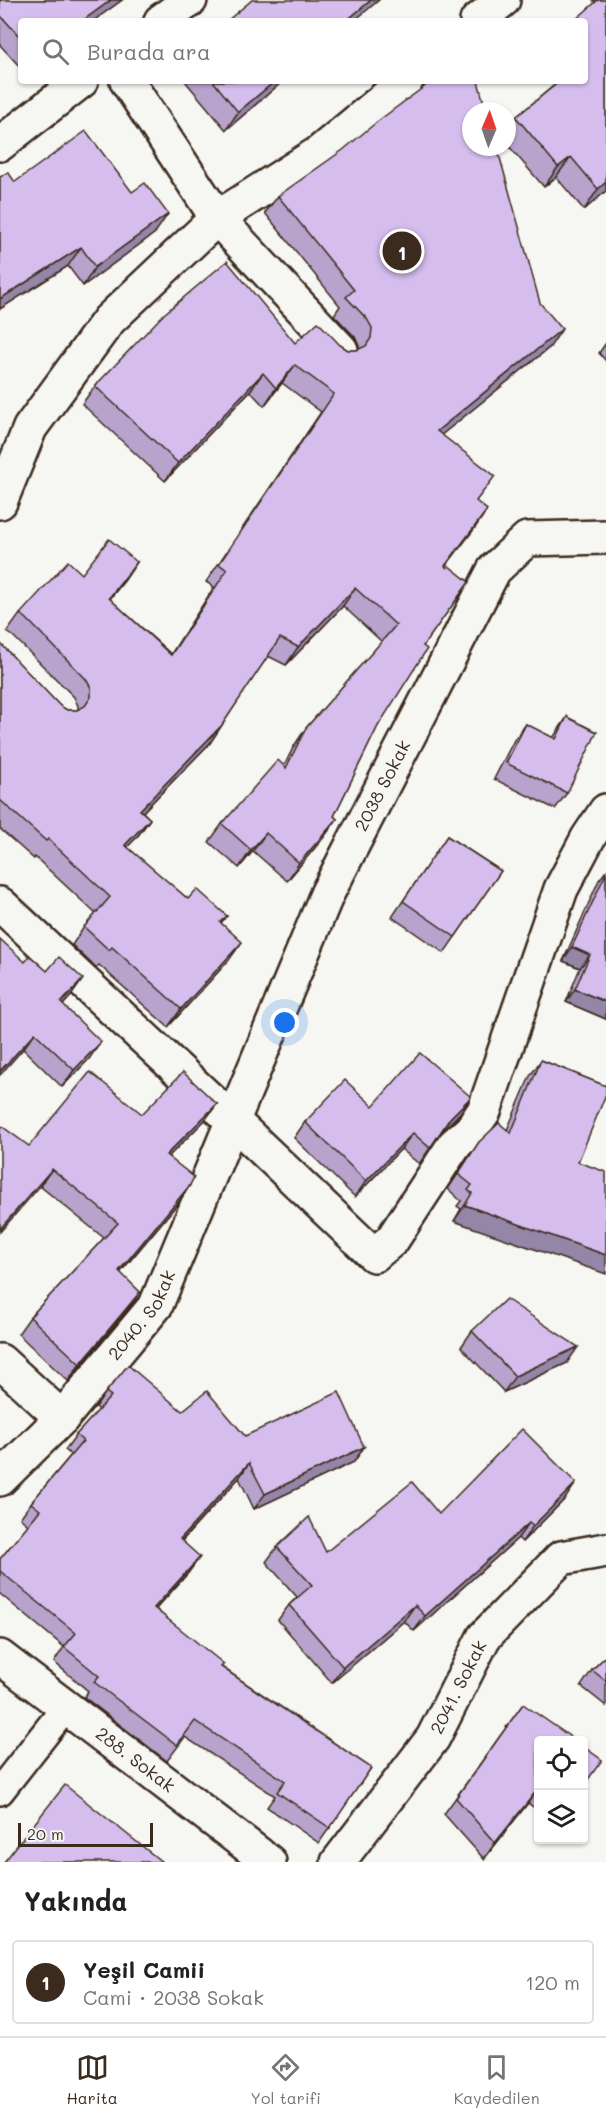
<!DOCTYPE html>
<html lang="tr">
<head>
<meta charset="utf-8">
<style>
  :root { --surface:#fff; --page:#f2f2f2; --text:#202124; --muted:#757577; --line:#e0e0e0; --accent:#3b2a1e }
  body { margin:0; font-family:Mali,sans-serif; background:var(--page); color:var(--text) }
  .controls { position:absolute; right:18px; bottom:18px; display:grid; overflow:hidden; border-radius:6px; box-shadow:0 2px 4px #0004 }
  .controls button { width:54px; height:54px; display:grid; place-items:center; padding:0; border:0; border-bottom:2px solid var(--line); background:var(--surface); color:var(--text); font:30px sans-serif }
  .compass { position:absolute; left:462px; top:102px; width:54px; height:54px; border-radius:50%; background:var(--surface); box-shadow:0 2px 4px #0004; rotate:2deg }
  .scale { position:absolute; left:18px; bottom:15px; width:135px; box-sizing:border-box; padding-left:6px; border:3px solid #3b2a1e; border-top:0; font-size:16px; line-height:21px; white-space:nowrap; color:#3b2a1e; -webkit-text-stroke:4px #f6f6f2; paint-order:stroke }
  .you { position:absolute; left:285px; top:1023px; width:21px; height:21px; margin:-15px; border:4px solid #fff; border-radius:50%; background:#1a73e8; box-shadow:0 0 0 9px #1a73e833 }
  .badge { display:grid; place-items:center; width:39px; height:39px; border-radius:50%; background:var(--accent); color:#fff; font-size:20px; font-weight:700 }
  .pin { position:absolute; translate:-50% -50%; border:3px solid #fff; box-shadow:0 2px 6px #0006 }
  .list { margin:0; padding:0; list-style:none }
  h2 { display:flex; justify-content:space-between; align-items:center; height:78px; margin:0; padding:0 24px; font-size:26px }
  h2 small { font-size:20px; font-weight:400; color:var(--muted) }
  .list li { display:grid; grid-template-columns:39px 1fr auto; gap:18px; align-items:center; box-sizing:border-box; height:84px; margin:0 12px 12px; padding:0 12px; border:2px solid var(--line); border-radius:6px }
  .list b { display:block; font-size:22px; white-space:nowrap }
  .list p { margin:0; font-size:20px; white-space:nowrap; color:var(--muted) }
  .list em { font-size:20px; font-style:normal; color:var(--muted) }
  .icon { flex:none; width:33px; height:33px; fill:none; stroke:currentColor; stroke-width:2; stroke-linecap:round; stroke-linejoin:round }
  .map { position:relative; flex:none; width:606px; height:1862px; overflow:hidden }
  .search { position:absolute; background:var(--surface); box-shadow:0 2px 4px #0004; left:18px; right:18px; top:18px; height:66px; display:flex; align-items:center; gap:15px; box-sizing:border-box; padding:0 21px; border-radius:6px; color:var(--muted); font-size:22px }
  .sheet { height:174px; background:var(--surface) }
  nav { display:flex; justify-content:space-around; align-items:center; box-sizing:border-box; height:84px; border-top:2px solid var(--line); background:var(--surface); font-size:16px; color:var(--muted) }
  nav a { display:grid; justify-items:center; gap:3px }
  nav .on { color:var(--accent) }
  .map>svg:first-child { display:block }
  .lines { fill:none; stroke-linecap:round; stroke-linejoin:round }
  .lane-casing { stroke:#3b2a1e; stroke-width:32 }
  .street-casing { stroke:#3b2a1e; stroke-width:38 }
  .lane { stroke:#f6f6f2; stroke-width:27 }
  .street { stroke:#f6f6f2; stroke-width:33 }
  .wall { fill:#b7a3cc; stroke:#3b2a1e; stroke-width:1.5 }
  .shaded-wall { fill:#9585a6; stroke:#3b2a1e; stroke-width:1.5 }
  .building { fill:#d5beed; stroke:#3b2a1e; stroke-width:1.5 }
  .labels { text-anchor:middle; stroke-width:6; stroke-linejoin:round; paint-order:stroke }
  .street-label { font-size:18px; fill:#3b2a1e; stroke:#f6f6f2 }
</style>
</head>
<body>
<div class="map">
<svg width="606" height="1862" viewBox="0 0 606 1862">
  <rect width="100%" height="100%" fill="#f6f6f2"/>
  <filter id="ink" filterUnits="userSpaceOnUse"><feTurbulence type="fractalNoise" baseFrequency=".0167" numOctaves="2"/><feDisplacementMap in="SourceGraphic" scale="12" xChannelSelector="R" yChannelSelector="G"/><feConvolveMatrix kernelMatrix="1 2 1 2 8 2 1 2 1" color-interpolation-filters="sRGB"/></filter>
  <g filter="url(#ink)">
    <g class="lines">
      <g class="lane-casing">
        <polyline id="lane" points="0,1791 66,1707"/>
      </g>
      <g class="street-casing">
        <g id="street">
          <polyline points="161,21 190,0"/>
          <polyline points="477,21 503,0"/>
          <polyline points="127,81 217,218 341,350"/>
          <polyline points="0,144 81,81"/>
          <polyline points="0,502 30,428 109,320 217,218 319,153 406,81"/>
          <polyline points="0,904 233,1121 374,1255 392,1240 454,1145 471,1130 484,1111 561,889 588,838 606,811"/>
          <polyline points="0,1361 62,1418"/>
          <path id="s1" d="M0 1479 62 1418 156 1305 327 894 494 570 527 539 606 537"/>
          <path id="s2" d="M0 1657 269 1862"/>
          <path id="s3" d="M338 1862 433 1738 484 1637 561 1558 606 1550"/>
        </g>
      </g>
      <use href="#lane" class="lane"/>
      <use href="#street" class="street"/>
    </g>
    <g class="wall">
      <polygon points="0,0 122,0 93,21 21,21 21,68 0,45"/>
      <polygon points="593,0 606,0 606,191 584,210 556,177 544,187 507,144 507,131 516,117 558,82 557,81 585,81 595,3"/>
      <polygon points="185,81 283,81 226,130"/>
      <polygon points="0,177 15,182 155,233 83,286 68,266 0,309"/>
      <polygon points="278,196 550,347 441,435 476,502 487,510 445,567 469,582 423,646 378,726 334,816 337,819 324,837 287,881 253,851 239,868 209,842 222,824 284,766 294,746 306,728 382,642 343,606 286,665 268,656 210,743 143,812 150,819 137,837 127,847 188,899 227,916 221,923 229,960 168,1027 99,965 96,968 72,945 84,927 96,914 35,857 34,859 0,829 0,643 60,706 67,710 78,710 78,706 74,697 13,636 7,632 20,614 82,574 137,562 110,599 171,654 214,587 206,582 321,412 282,383 264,406 250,391 165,481 82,404 95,386 295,343 340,345 348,350 357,350 359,349 359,346 355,337 334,315 340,306 265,213"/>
      <polygon points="606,343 606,361 599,353"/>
      <polygon points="567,717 567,793 555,809 494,779 514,740 526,724 553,738"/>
      <polygon points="447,836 501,871 444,953 392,917"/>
      <polygon points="606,871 606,1019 566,1002 580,968 563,961 599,880"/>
      <polygon points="25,962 71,996 63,1005 89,1059 62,1087 23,1049"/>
      <polygon points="541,1060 606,1086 454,1221 461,1209 457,1206 461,1201 448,1189 479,1142 507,1130 530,1076"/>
      <polygon points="217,1104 205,1120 168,1157 190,1185 179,1202 120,1273 140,1292 128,1309 68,1381 18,1334 30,1317 104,1238 40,1186 29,1146 142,1114"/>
      <polygon points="373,1106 460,1113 441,1132 419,1164 401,1149 355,1197 294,1138 305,1122"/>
      <polygon points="472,1331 567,1363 504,1392 461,1347"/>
      <polygon points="106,1392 182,1411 245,1436 364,1447 354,1462 254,1509 239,1478 182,1541 189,1572 156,1609 222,1667 371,1768 319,1843 267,1807 275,1796 185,1737 167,1761 84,1697 88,1691 54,1662 64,1647 0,1594 0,1559 28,1525 20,1518 31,1503 71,1455 65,1450 76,1435 99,1410 96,1407"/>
      <polygon points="565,1499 522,1542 518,1538 414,1631 404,1621 332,1683 278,1620 289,1605 297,1597 266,1562 277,1547 326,1552 439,1514"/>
      <polygon points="606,1656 606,1706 581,1686 592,1670"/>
      <polygon points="523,1704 538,1740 538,1811 528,1803 484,1859 444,1814"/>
    </g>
    <g class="shaded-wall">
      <polygon points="111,0 122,0 93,21 82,21"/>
      <polygon points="371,0 379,0 354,21 346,21"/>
      <polygon points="275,81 283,81 226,130 238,112"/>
      <polygon points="571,157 556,177 544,187 558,167"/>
      <polygon points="606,182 606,191 584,210 598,189"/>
      <polygon points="168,214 155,233 83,286 95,267"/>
      <polygon points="81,247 68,266 0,309 0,299"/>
      <polygon points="562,329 550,347 424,449 437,431"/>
      <polygon points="295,365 282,383 264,406 276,388"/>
      <polygon points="263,373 250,391 165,481 178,463"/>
      <polygon points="487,510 475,528 432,584 445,566"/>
      <polygon points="137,562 125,580 96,616 109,598"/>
      <polygon points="355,588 343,606 286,665 298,647"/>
      <polygon points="222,725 210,743 127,828 140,810"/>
      <polygon points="150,819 137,837 112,863 125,845"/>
      <polygon points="337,819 324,837 287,881 299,863"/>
      <polygon points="266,833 253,851 239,868 251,850"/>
      <polygon points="242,942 229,960 168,1027 181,1009"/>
      <polygon points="572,947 590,955 580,968 563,961"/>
      <polygon points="83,979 71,996 49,1020 61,1003"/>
      <polygon points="575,989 606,1002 606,1019 566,1002"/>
      <polygon points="35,1033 23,1049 0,1075 0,1071"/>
      <polygon points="101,1042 89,1059 62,1087 74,1070"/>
      <polygon points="471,1097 460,1113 438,1135 450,1118"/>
      <polygon points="217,1104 205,1120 154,1171 166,1155"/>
      <polygon points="413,1133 401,1149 355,1197 366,1181"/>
      <polygon points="52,1169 40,1186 0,1232 0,1229"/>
      <polygon points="190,1185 179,1202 107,1288 119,1271"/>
      <polygon points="465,1205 606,1255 606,1274 454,1221"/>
      <polygon points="140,1292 128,1309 68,1381 80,1364"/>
      <polygon points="578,1347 567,1363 504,1392 515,1376"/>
      <polygon points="364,1447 354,1462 254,1509 265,1494"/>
      <polygon points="249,1463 239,1478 169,1554 180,1539"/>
      <polygon points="576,1483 565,1499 522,1542 533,1526"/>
      <polygon points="529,1523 518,1538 414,1631 425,1616"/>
      <polygon points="200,1557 189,1572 143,1623 154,1608"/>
      <polygon points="415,1605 404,1621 332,1683 343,1667"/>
      <polygon points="538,1789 528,1803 484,1859 495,1843"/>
    </g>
    <g class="building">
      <polygon points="0,0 111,0 82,21 21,21 21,38 0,15"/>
      <polygon points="252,0 371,0 346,21 227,21"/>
      <polygon points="598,0 606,0 606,182 598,189 571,157 558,167 516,117 560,81 585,81 585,21 574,21"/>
      <polygon points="213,81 275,81 238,112"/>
      <polygon points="432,81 478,81 486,111 471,111 471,147 497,147 540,303 562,329 437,431 495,476 476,501 487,510 445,566 447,568 449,566 469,582 423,646 427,649 378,726 334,816 337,819 299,863 266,833 251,850 222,824 278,760 286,768 306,728 396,625 355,588 298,647 280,638 222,725 140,810 150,819 125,845 188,899 197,889 227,916 220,922 242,942 181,1009 112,947 109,950 84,927 110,897 48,839 46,841 0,800 0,643 60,706 67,710 77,710 85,706 91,697 91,688 86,679 26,618 20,614 68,561 82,574 109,539 137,562 109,598 171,655 227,570 219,564 334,394 295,365 276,388 263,373 178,463 95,386 164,314 227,261 295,343 318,322 340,345 348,350 357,350 366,346 371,338 372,328 367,319 346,297 354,290 278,196 343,150 378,121"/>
      <polygon points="86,131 132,192 145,183 168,214 95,267 81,247 0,299 0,177 8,172 15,182"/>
      <polygon points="567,717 597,732 567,793 506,763 526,724 556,739"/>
      <polygon points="447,836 501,871 455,937 403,901"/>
      <polygon points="606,873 606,1002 575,989 590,955 572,947"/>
      <polygon points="0,939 25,962 30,956 47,971 59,957 83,979 61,1003 101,1042 74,1070 35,1033 0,1071"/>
      <polygon points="420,1053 471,1097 450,1118 430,1148 413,1133 366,1181 305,1122 345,1080 373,1106"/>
      <polygon points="541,1060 606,1086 606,1094 578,1162 606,1172 606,1255 465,1205 472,1193 468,1190 472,1185 458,1174 479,1142 499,1123 511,1133"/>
      <polygon points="90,1072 142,1114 183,1072 217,1104 166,1155 194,1177 190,1185 119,1271 140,1292 80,1364 30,1317 118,1223 52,1169 0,1229 0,1125 29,1146"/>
      <polygon points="506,1299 578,1347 515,1376 472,1331"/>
      <polygon points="128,1365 182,1411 207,1391 245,1436 339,1392 364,1447 265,1494 249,1463 180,1539 200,1557 154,1608 224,1664 221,1667 371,1768 330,1828 277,1792 285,1781 195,1721 177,1745 94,1682 99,1676 64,1647 76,1633 0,1571 0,1559 40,1510 31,1503 83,1441 76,1435 111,1396 106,1392"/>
      <polygon points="522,1429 576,1483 533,1526 529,1523 425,1616 415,1605 343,1667 289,1605 312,1585 277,1547 309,1517 326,1552 412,1482 439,1514"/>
      <polygon points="606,1656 606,1681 592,1670"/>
      <polygon points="523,1704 575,1740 538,1740 538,1789 495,1843 456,1798"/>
      <polygon points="584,1747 602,1760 584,1785"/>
      <polygon points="65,1785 162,1862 4,1862"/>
    </g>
  </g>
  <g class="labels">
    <g class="street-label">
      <text dy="6" stroke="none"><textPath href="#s1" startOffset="801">2038 Sokak</textPath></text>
      <text dy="6" stroke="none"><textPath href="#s1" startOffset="218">2040. Sokak</textPath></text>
      <text dy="6" stroke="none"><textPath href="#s3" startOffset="213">2041. Sokak</textPath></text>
      <text dy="6" stroke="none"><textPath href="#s2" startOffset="170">288. Sokak</textPath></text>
    </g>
  </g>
</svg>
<div class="controls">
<button><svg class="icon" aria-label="locate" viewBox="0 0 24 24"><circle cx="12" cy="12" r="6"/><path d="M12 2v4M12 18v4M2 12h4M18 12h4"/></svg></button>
<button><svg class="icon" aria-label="layers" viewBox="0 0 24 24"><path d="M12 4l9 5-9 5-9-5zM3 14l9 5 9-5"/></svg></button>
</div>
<svg class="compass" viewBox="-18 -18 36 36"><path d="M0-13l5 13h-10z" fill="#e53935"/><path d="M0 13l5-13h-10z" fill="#757577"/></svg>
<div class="scale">20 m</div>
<div class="you"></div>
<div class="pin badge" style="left:402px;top:251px">1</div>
<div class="search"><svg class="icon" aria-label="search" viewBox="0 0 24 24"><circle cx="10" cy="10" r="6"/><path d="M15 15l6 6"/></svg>Burada ara</div>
</div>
<section class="sheet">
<h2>Yakında<small></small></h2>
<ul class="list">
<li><span class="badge">1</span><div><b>Yeşil Camii</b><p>Cami · 2038 Sokak</p></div><em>120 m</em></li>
</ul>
</section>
<nav>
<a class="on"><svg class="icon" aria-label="map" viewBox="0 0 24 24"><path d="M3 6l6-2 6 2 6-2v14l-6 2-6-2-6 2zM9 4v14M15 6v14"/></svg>Harita</a>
<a><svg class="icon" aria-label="directions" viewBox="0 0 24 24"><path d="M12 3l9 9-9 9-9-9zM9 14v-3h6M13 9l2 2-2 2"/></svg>Yol tarifi</a>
<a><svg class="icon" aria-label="saved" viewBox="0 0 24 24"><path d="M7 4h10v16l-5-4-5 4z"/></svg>Kaydedilen</a>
</nav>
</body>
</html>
